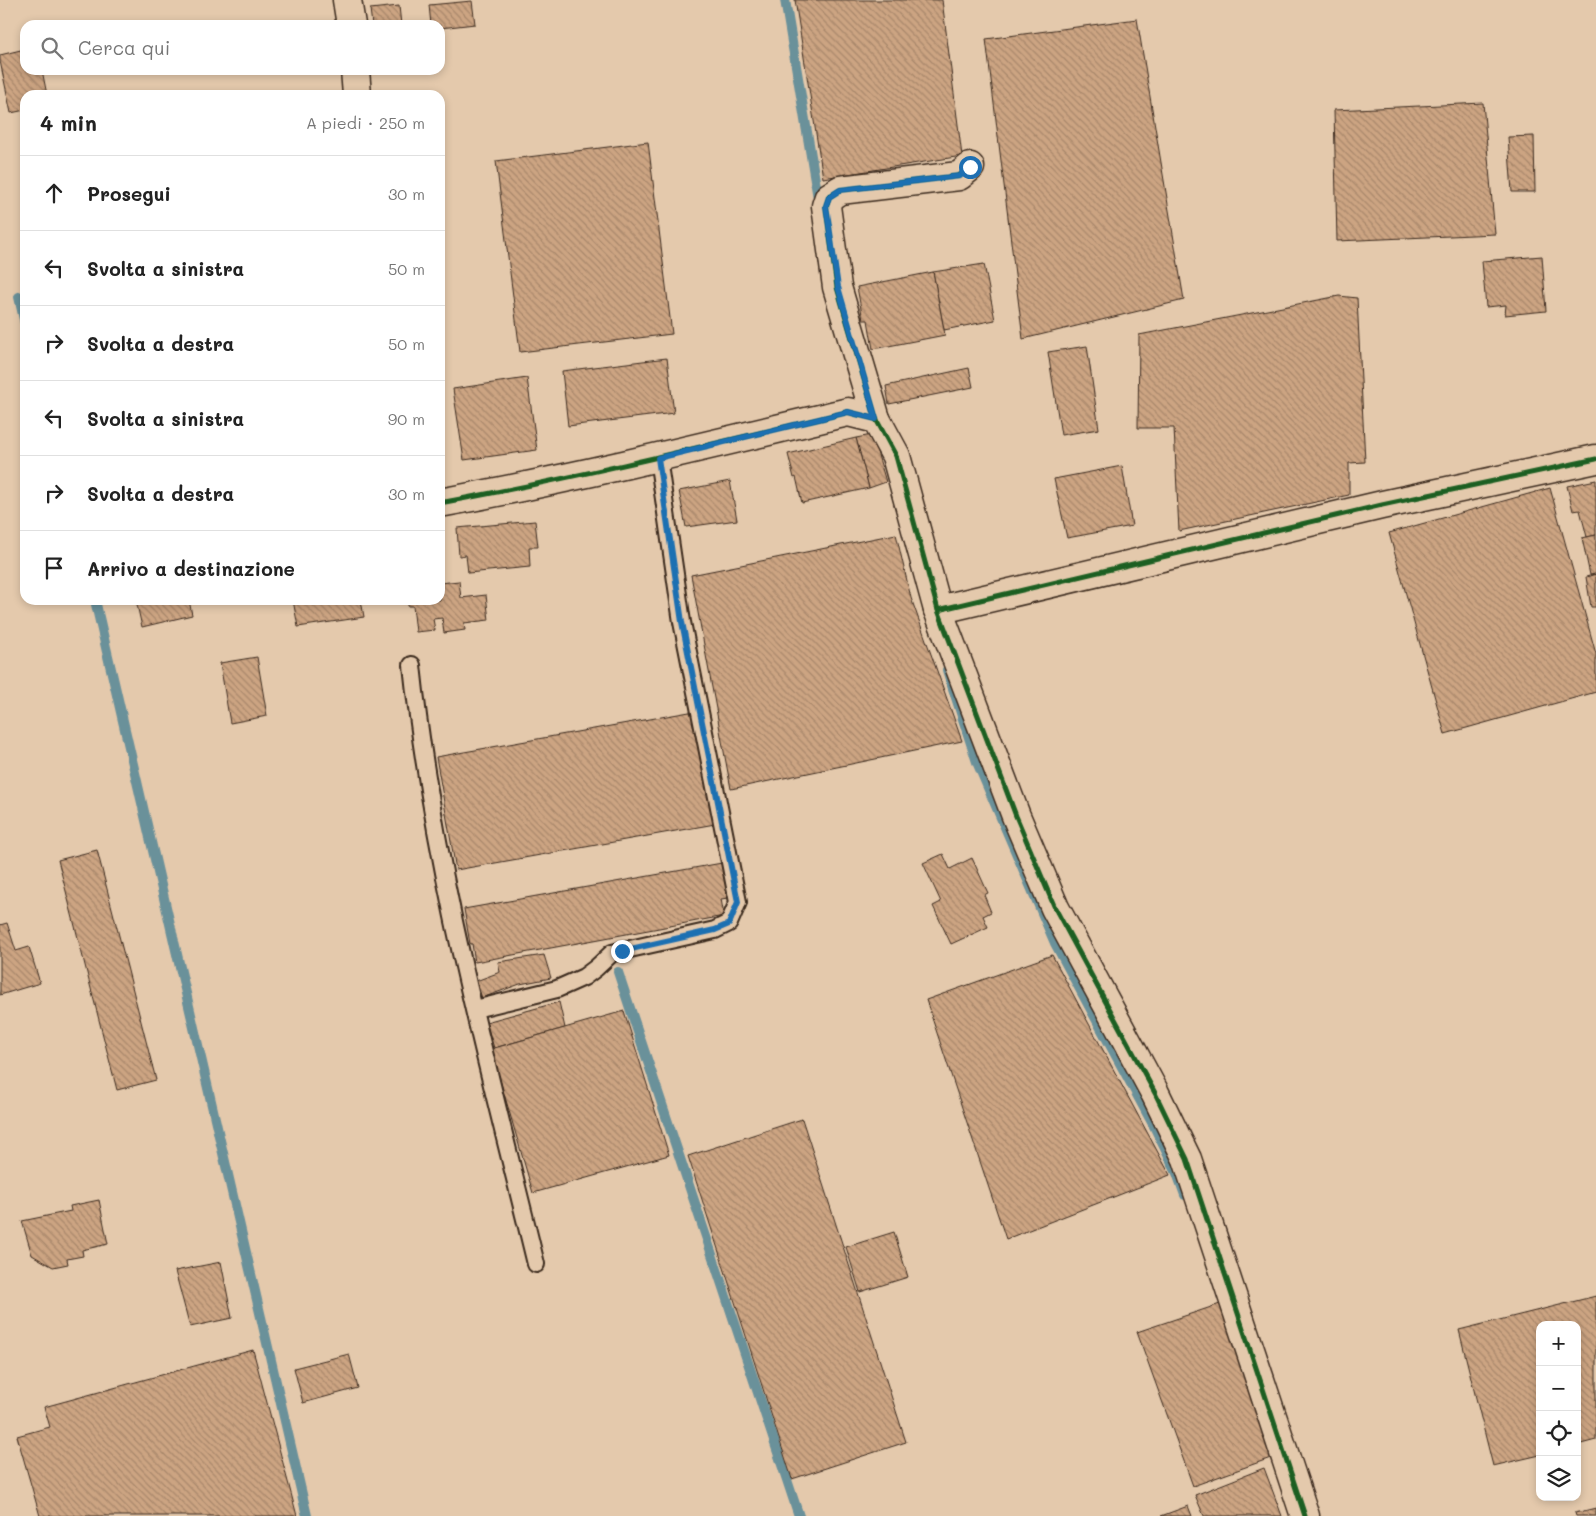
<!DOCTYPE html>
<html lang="it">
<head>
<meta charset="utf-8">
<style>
  :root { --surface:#fff; --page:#f2f2f2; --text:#222; --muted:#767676; --line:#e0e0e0 }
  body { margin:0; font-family:Mali,sans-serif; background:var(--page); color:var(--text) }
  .controls { position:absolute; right:15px; bottom:15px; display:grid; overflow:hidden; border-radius:10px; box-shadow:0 2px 8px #0003 }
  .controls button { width:45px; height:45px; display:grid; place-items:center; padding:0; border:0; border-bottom:1px solid var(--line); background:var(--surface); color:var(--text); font:25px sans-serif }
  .stop { position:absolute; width:15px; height:15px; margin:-11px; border:4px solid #1f6fb2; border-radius:50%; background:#fff }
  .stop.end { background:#1f6fb2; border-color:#fff; box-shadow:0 1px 5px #0008 }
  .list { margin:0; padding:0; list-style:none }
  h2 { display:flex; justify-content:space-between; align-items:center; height:65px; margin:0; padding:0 20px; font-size:21px }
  h2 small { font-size:16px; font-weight:400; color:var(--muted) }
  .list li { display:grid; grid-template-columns:32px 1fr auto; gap:15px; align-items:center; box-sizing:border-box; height:75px; padding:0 20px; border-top:1px solid var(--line) }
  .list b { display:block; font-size:19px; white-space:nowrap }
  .list em { font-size:16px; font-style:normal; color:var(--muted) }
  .icon { flex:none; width:28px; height:28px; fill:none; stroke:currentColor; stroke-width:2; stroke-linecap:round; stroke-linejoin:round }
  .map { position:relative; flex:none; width:1596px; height:1516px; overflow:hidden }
  .search { position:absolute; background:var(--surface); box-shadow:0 2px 8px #0003; left:20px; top:20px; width:425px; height:55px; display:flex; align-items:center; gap:12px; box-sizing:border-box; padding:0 18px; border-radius:15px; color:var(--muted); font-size:19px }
  .panel { position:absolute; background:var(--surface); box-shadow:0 2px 8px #0003; left:20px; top:90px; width:425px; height:515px; border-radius:15px }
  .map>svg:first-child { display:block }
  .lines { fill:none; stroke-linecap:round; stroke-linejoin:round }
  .stream { stroke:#6b919a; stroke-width:10 }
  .building { fill:url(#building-back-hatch); stroke:#3b2a1e }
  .lane-casing { stroke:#3b2a1e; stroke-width:20 }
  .street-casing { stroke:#3b2a1e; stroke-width:31 }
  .lane { stroke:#e4c9ac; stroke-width:16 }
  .street { stroke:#e4c9ac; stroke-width:28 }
  .cycleway-casing { stroke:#e4c9ac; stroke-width:8 }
  .cycleway { stroke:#1b5e20; stroke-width:5 }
  .route { stroke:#1f6fb2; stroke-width:6 }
</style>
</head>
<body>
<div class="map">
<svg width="1596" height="1516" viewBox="0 0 1596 1516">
  <defs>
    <pattern id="building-back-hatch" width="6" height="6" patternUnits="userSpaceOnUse" patternTransform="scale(1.25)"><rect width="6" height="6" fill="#cca482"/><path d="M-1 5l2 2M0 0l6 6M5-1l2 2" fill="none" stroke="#a7866a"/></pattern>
  </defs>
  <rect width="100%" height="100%" fill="#e4c9ac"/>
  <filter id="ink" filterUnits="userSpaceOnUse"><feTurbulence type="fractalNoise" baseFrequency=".02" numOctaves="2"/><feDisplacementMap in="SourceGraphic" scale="10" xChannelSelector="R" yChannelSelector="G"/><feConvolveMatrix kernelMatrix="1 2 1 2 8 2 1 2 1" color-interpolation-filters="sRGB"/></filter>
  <g filter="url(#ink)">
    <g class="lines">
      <g class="stream">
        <polyline points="785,0 819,204"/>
        <polyline points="25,296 19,297 25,324"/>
        <polyline points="95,600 307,1516"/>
        <polyline points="947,670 977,762 1055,943 1154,1126 1177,1173 1185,1195"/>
        <polyline points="618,972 799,1516"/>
      </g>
    </g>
    <g class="building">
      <polygon points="795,0 942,0 962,156 823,178"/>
      <polygon points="472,1 475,24 440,28 440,25 431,25 429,5"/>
      <polygon points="399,6 401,25 372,25 370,9"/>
      <polygon points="1137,19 1184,300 1023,339 986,39"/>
      <polygon points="25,49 25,70 42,70 47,95 25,95 25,110 11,113 0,61 0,55"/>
      <polygon points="1483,103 1495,234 1337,241 1334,110"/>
      <polygon points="1534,136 1535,192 1512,192 1508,137"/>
      <polygon points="648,142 672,334 520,352 496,161"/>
      <polygon points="1542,256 1546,311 1505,315 1506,305 1486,307 1482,261"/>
      <polygon points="984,264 995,320 944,330 933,272"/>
      <polygon points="933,272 945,335 873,349 868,320 863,320 857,287"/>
      <polygon points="1339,296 1357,298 1365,462 1349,463 1349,495 1179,531 1174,428 1138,428 1139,335"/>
      <polygon points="1087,346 1099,429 1061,435 1048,352"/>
      <polygon points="667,358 674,413 568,426 562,371"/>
      <polygon points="969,368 973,387 889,404 886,386"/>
      <polygon points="527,378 537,450 464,460 453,389"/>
      <polygon points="872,435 886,482 869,488 856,438"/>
      <polygon points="856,438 869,488 802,503 796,477 794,478 788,454"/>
      <polygon points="1122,466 1132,526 1067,538 1054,479"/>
      <polygon points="1596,480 1596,535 1587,537 1580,510 1573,511 1567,486"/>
      <polygon points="730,481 737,520 686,527 679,491"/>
      <polygon points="1550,488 1596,654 1596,692 1445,734 1389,533"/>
      <polygon points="535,521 538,547 529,547 530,567 468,573 466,555 459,556 457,528"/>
      <polygon points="896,534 911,598 962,741 731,789 691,575"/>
      <polygon points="1596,535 1596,574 1590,575 1582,538"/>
      <polygon points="1596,574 1596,607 1591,607 1586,577"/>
      <polygon points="459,581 461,598 486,595 489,620 464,623 465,630 444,633 442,618 433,619 435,630 416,632 413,606 408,606 408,600 440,600 440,583"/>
      <polygon points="136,600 189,600 192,615 142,627"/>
      <polygon points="293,600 361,600 364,617 298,627"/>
      <polygon points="257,657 267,716 230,723 220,663"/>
      <polygon points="695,711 715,824 456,870 436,757"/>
      <polygon points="97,850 156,1080 117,1090 58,860"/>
      <polygon points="943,854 950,869 972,858 988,893 984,895 991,912 983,916 988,927 951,944 933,906 941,902 923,863"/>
      <polygon points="722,863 728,898 721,899 724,916 475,962 472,944 470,944 464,909"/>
      <polygon points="7,923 16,951 29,947 40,983 0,995 0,925"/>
      <polygon points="544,955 551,978 520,984 482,998 476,981 500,972 498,962"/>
      <polygon points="1052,955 1170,1175 1006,1239 926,1000"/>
      <polygon points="559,1002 565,1028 494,1048 486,1022"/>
      <polygon points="624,1011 669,1155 533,1193 491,1049"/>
      <polygon points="802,1119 906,1442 792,1479 688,1156"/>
      <polygon points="99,1200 108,1244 82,1250 83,1256 67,1259 68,1264 53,1267 32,1255 22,1221 71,1211 70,1206"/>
      <polygon points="894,1232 908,1277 860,1292 846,1247"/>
      <polygon points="221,1262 232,1318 190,1327 175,1271"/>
      <polygon points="1596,1296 1596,1440 1577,1445 1577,1325 1540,1325 1540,1455 1493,1466 1459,1330"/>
      <polygon points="1226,1302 1279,1455 1193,1486 1137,1332"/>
      <polygon points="253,1350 297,1516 40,1516 17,1436 50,1427 44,1407"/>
      <polygon points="349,1354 358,1388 303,1403 294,1368"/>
      <polygon points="1264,1468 1282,1516 1204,1516 1195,1495"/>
      <polygon points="1188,1506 1192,1516 1161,1516"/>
      <polygon points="1596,1508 1596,1516 1576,1516 1575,1513"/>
    </g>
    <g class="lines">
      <g class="lane-casing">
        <g id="lane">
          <path d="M412 665C433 868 488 1066 536 1264"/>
          <polyline points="475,1009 557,989 584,977 596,968 612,953 715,930 729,923 738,902 682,622 658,458"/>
        </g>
      </g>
      <g class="street-casing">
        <g id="street">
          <polyline points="347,0 351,25"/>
          <polyline points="355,70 357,95"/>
          <polyline points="876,419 896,456 938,610 1016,816 1055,908 1155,1093 1187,1159 1305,1516"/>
          <path d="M440 501 445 502C580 477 714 444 848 412L876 419 837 287 826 206 829 197 840 190 959 176 970 167"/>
          <polyline points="938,610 1382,505 1596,459"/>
        </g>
      </g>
      <use href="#lane" class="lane"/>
      <use href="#street" class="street"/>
      <g class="cycleway-casing">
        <g id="cycleway">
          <polyline points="876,419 896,456 938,610 1016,816 1055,908 1155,1093 1187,1159 1305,1516"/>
          <path d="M440 501 445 502C580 477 714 444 848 412L876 419 837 287 826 206 829 197 840 190 959 176 970 167"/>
          <polyline points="938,610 1382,505 1596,459"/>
        </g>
      </g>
      <use href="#cycleway" class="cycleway"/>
    </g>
  </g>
  <g class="lines" filter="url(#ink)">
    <polyline class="route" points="622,951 715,930 729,924 738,902 682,622 658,458 848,412 876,419 838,287 826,206 829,197 840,190 960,176 970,167"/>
  </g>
</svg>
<div class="controls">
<button>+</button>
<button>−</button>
<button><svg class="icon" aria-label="locate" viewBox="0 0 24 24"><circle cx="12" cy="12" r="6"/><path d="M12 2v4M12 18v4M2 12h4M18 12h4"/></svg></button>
<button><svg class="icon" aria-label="layers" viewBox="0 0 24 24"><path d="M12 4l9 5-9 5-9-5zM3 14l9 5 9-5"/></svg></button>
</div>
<div class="stop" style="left:970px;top:167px"></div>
<div class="stop end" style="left:622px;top:951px"></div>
<div class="search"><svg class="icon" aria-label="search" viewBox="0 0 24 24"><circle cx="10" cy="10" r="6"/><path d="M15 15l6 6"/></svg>Cerca qui</div>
<section class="panel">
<h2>4 min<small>A piedi · 250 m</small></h2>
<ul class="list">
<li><svg class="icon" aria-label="ahead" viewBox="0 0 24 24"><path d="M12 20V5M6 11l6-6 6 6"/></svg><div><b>Prosegui</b></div><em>30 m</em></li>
<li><svg class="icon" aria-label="left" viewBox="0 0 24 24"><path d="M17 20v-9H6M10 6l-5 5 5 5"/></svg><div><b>Svolta a sinistra</b></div><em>50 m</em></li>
<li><svg class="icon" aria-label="right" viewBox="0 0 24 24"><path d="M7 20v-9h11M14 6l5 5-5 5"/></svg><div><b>Svolta a destra</b></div><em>50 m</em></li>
<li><svg class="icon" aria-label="left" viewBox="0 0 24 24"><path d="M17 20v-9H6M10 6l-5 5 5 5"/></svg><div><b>Svolta a sinistra</b></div><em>90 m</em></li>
<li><svg class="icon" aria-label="right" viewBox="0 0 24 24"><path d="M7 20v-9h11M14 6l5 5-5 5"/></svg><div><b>Svolta a destra</b></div><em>30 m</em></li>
<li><svg class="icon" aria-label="arrive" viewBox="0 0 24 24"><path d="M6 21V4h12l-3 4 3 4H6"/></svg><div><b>Arrivo a destinazione</b></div></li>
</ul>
</section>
</div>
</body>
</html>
